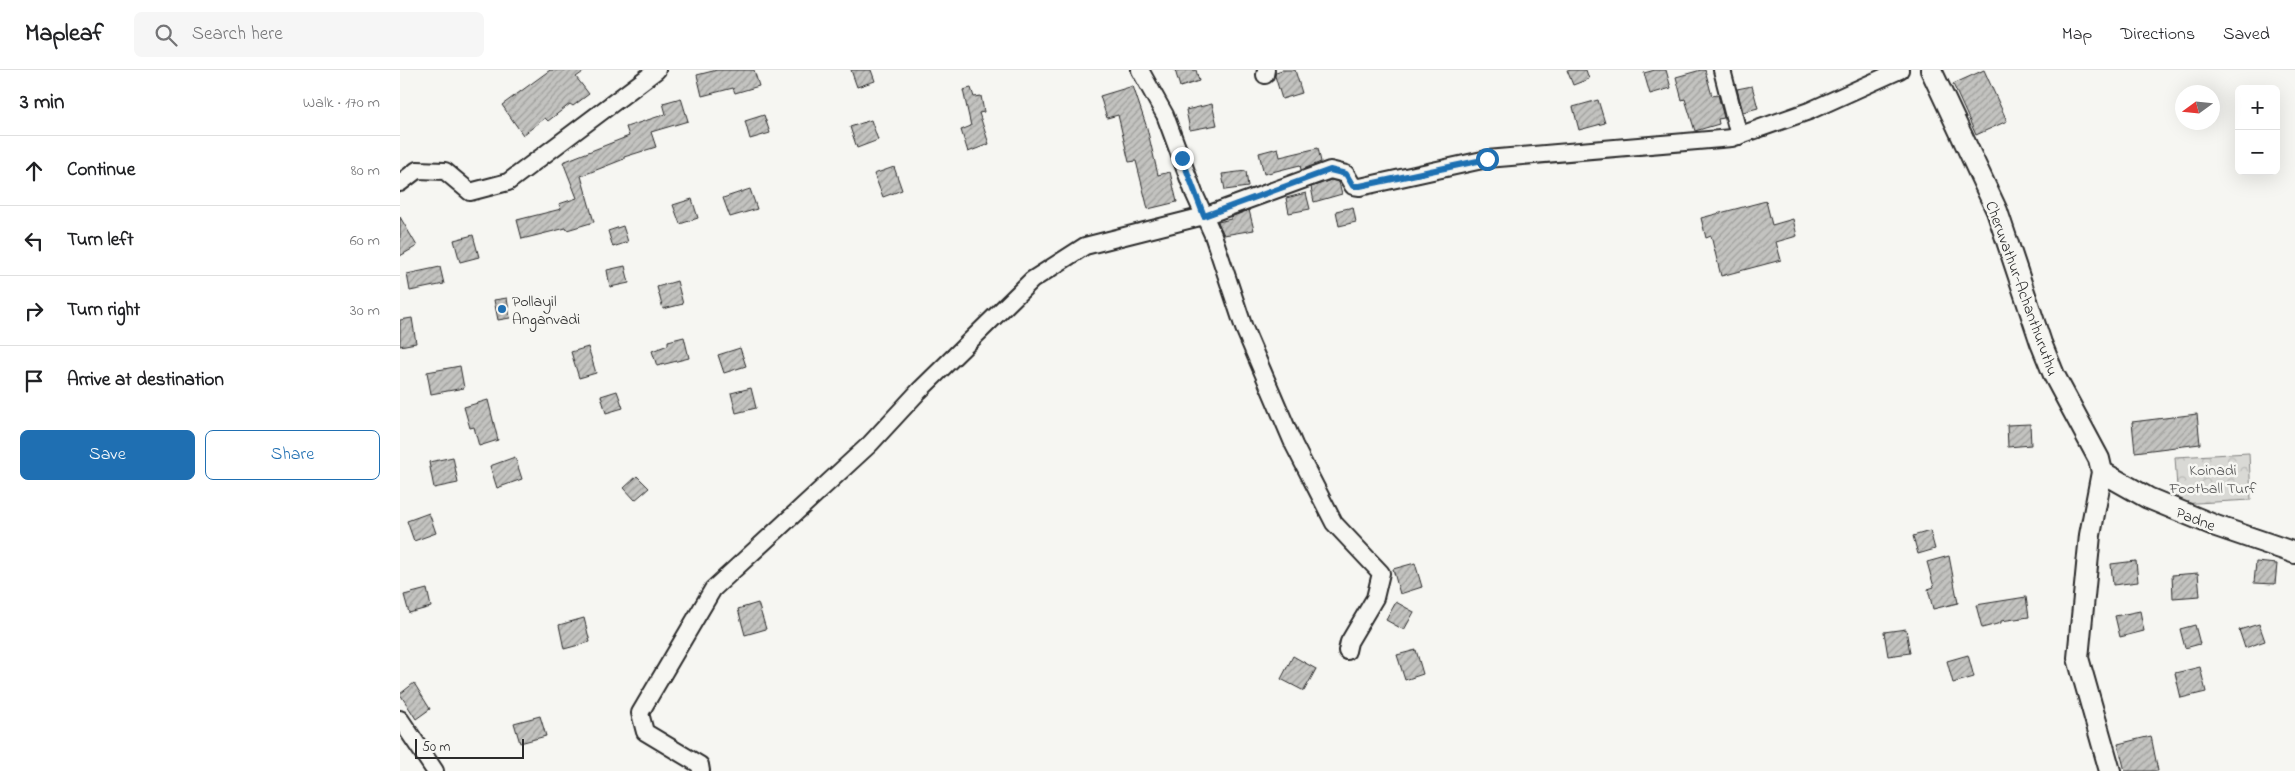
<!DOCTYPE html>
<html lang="en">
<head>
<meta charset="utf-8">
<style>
  :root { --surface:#fff; --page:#f6f6f6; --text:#202124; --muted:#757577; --line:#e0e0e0; --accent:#1f6fb2 }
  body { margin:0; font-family:"Indie Flower",sans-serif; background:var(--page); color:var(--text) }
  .controls { position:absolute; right:15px; top:15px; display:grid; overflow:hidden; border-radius:8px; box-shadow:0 5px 20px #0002 }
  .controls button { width:45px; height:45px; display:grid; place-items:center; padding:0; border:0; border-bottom:1px solid var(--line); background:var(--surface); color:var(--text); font:25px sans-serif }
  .compass { position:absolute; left:1775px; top:15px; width:45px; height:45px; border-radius:50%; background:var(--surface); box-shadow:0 5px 20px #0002; rotate:255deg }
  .scale { position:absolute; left:15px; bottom:12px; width:109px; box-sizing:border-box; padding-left:5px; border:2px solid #2b2b2b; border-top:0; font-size:14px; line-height:18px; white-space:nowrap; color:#2b2b2b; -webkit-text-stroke:4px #f6f6f2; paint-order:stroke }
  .stop { position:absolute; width:15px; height:15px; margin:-11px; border:4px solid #1f6fb2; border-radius:50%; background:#fff }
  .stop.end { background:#1f6fb2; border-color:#fff; box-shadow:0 1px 5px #0008 }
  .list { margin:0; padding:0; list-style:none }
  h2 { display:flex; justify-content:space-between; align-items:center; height:65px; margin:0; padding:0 20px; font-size:21px }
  h2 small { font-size:16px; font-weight:400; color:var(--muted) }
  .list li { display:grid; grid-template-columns:32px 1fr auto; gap:15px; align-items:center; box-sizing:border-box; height:70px; padding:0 20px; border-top:1px solid var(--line) }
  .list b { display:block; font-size:19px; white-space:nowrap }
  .list em { font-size:16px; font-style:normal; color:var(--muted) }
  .actions { display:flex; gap:10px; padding:15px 20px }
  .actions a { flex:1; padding:11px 0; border:1px solid var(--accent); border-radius:8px; text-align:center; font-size:18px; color:var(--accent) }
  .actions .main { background:var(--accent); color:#fff }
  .icon { flex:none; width:28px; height:28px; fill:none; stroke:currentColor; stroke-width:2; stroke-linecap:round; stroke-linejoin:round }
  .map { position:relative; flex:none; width:1895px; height:701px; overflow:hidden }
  header { display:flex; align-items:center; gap:30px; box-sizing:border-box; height:70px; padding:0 25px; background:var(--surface); border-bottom:1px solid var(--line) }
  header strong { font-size:24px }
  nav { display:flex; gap:28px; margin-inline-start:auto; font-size:18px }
  .search { width:350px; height:45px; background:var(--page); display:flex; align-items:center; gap:12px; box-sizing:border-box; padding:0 18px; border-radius:8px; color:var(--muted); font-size:19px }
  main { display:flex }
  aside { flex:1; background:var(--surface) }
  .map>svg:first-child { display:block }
  .park { fill:url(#park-crowns); stroke:#828280 }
  .building { fill:url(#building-hatch); stroke:#2b2b2b }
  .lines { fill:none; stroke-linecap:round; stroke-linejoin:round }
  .minor-casing { stroke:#2b2b2b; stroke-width:20 }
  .major-casing { stroke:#2b2b2b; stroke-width:24 }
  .minor { stroke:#f6f6f2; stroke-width:16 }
  .major { stroke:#f6f6f2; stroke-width:20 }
  .route { stroke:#1f6fb2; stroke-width:6 }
  .poi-dot { fill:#1f6fb2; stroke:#f6f6f2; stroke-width:2 }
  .labels { text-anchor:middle; stroke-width:5; stroke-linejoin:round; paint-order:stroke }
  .street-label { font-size:16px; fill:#2b2b2b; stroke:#f6f6f2 }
  .poi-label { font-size:16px; fill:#2b2b2b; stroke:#f6f6f2; text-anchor:start }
  .park-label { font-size:16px; fill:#565656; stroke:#f6f6f2 }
</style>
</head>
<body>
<header>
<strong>Mapleaf</strong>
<div class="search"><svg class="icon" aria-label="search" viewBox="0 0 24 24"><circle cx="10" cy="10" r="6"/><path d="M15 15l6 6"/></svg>Search here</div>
<nav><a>Map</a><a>Directions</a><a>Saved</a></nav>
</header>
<main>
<aside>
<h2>3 min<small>Walk · 170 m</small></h2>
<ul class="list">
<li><svg class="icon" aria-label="ahead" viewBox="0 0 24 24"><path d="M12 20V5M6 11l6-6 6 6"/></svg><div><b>Continue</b></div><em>80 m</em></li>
<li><svg class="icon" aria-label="left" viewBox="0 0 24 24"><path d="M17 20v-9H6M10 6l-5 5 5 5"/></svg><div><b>Turn left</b></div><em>60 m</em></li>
<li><svg class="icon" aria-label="right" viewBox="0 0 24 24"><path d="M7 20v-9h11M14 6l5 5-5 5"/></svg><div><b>Turn right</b></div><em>30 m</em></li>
<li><svg class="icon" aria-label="arrive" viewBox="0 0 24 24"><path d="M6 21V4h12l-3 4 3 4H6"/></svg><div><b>Arrive at destination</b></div></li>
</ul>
<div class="actions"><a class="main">Save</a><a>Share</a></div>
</aside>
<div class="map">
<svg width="1895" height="701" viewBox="0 0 1895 701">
  <defs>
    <pattern id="park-crowns" width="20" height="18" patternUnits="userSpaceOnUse" patternTransform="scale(1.25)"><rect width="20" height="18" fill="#d9d9d5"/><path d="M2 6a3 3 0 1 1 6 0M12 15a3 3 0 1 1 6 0" fill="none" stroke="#babab7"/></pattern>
    <pattern id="building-hatch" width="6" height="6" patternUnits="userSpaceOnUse" patternTransform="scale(1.25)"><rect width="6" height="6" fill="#c3c3c0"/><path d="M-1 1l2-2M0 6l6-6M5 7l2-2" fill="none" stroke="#9f9f9c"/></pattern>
  </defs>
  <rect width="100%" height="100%" fill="#f6f6f2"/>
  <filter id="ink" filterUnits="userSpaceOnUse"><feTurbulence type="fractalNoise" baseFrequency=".02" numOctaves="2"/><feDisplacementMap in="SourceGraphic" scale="10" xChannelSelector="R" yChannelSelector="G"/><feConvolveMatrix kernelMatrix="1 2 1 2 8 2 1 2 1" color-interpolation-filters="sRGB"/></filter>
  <g filter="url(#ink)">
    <polygon class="park" points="1849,383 1851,430 1778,434 1775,387"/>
    <g class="building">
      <polygon points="150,0 186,0 176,7 189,24 173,36 170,34 148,51 145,48 123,65 102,35"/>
      <polygon points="317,0 354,0 359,16 335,23 333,18 302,26 297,5"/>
      <polygon points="451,0 471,0 475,11 457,17"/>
      <polygon points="775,0 796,0 799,11 780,17"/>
      <polygon points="882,0 895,0 902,23 882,29 875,6 876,2"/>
      <polygon points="1167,0 1186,0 1189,9 1173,15"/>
      <polygon points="1255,0 1266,0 1271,18 1250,24 1244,3"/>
      <polygon points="1301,0 1305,0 1312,26 1318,25 1324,48 1318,49 1319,54 1295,61 1285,29 1282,30 1276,7"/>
      <polygon points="1584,0 1607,51 1576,65 1553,14"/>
      <polygon points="733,16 747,58 758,105 770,102 777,132 748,139 736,91 729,92 718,45 707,48 700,26"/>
      <polygon points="1352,16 1358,38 1343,42 1337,19"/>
      <polygon points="571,18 574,27 581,26 584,42 579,43 589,74 568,82 561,60 571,56 563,20"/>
      <polygon points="281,28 288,51 251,62 256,77 224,87 224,89 181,106 194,152 167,160 166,158 122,169 117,150 161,139 159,134 177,128 163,92 229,66 226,57 266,44 263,33"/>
      <polygon points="1198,30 1205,53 1179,60 1173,37"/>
      <polygon points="812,34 817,55 790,60 786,40"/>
      <polygon points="364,45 370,63 350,69 345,51"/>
      <polygon points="471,50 478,70 457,78 450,57"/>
      <polygon points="878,78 880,87 918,78 921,92 901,100 900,95 864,104 859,83"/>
      <polygon points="494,97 502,120 483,127 474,104"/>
      <polygon points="846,101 848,117 825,120 822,104"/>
      <polygon points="931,110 939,112 942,124 914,132 911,117"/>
      <polygon points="350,119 357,139 330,147 323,128"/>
      <polygon points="906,123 910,139 889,143 886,128"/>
      <polygon points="292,129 298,148 280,154 273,135"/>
      <polygon points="1366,131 1372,155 1393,149 1397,166 1376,172 1381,190 1321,206 1311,166 1306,168 1301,148"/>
      <polygon points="953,137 956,152 939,156 936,141"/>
      <polygon points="849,140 854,160 824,165 818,152 831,149 831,147"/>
      <polygon points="0,147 17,176 0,186"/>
      <polygon points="223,156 228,172 213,177 208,161"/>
      <polygon points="73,165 79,187 60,192 54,170"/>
      <polygon points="225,196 229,213 210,217 207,200"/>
      <polygon points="40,197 44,214 10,221 7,204"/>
      <polygon points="277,211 283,234 263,239 257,217"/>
      <polygon points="107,228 110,248 98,250 94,230"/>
      <polygon points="12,248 16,273 0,276 0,250"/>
      <polygon points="284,267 289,288 257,296 252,281 268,275 268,271"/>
      <polygon points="188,277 196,303 179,308 171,282"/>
      <polygon points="340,278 346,296 324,303 318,285"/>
      <polygon points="60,296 64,318 31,324 27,302"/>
      <polygon points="351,318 356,338 336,343 331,323"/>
      <polygon points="217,321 223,338 206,343 201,326"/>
      <polygon points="88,330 98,370 79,376 74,357 70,358 64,337"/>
      <polygon points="1797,344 1800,374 1735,382 1732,352"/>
      <polygon points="1630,354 1631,375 1608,377 1607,355"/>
      <polygon points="53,387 58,413 34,418 29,392"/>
      <polygon points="115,387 122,409 97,418 90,396"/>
      <polygon points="237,406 249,418 235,430 224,418"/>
      <polygon points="29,443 36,463 14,471 7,451"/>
      <polygon points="1530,461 1535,479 1518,484 1513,466"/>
      <polygon points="1549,486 1558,533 1533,539 1528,519 1534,517 1527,492"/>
      <polygon points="1736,491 1738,512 1713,515 1711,494"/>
      <polygon points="1856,492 1877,494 1875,514 1854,513"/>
      <polygon points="1015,493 1022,517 1000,524 993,499"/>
      <polygon points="1798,503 1800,526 1773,528 1772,505"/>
      <polygon points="27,519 31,537 9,543 4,525"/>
      <polygon points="1626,527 1629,547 1601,551 1601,553 1582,558 1576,535"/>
      <polygon points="996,532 1014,542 1004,560 986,550"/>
      <polygon points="358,533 366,559 345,565 338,539"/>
      <polygon points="1740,541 1744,561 1720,567 1715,546"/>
      <polygon points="184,548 190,572 164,579 159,555"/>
      <polygon points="1859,554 1865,571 1845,578 1839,560"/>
      <polygon points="1795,555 1800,574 1785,578 1780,559"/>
      <polygon points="1506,559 1510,583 1488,586 1484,562"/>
      <polygon points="1016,580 1023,604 1005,610 997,585"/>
      <polygon points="1568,585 1574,607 1553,613 1547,591"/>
      <polygon points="893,586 916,599 904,621 881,609"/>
      <polygon points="1800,597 1806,622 1781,628 1775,603"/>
      <polygon points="14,613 30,639 16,649 0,624"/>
      <polygon points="140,646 146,666 120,673 114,653"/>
      <polygon points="1751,666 1758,701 1725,701 1718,674"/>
    </g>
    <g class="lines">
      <g class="minor-casing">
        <g id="minor">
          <polyline points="740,0 765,45 794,123 813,165 844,258 894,375 934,453 981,503 975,528 949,572 947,581"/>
          <polyline points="1322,0 1339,66"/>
          <polyline points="865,5 866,0"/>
          <polyline points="0,113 17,100 45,101 70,122 108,112 257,0"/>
          <polyline points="0,649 35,701"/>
          <polyline points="301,701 300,695 245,662 240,643 313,519 470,374 519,321 632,210 685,176 804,146 930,100 946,104 953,116 960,117 1087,89 1332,68 1409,41 1500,0"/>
        </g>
      </g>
      <g class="major-casing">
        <g id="major">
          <polyline points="1531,0 1597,141 1641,273 1654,305 1699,389 1702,402 1690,465 1678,588 1710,701"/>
          <polyline points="1702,402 1748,428 1816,456 1895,483"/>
        </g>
      </g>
      <use href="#minor" class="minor"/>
      <use href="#major" class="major"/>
    </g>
  </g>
  <g class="lines" filter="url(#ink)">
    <polyline class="route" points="782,88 804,146 930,100 946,104 953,116 960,116 1087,89"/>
  </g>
  <circle class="poi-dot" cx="102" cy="239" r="5"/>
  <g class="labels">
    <g class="street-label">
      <text transform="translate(1623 218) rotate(70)" y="6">Cheruvathur-Achanthuruthu</text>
      <text transform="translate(1796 448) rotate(21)" y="6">Padne</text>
    </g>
    <g class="poi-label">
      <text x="112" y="236">Pollayil<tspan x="112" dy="18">Anganvadi</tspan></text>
    </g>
    <g class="park-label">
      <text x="1813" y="405">Koinadi<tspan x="1813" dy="18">Football Turf</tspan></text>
    </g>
  </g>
</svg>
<div class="controls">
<button>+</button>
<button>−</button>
</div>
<svg class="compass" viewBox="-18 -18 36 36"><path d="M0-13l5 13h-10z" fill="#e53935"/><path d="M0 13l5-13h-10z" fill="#757577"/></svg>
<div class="scale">50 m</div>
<div class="stop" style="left:1087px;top:89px"></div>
<div class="stop end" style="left:782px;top:88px"></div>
</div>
</main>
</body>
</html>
